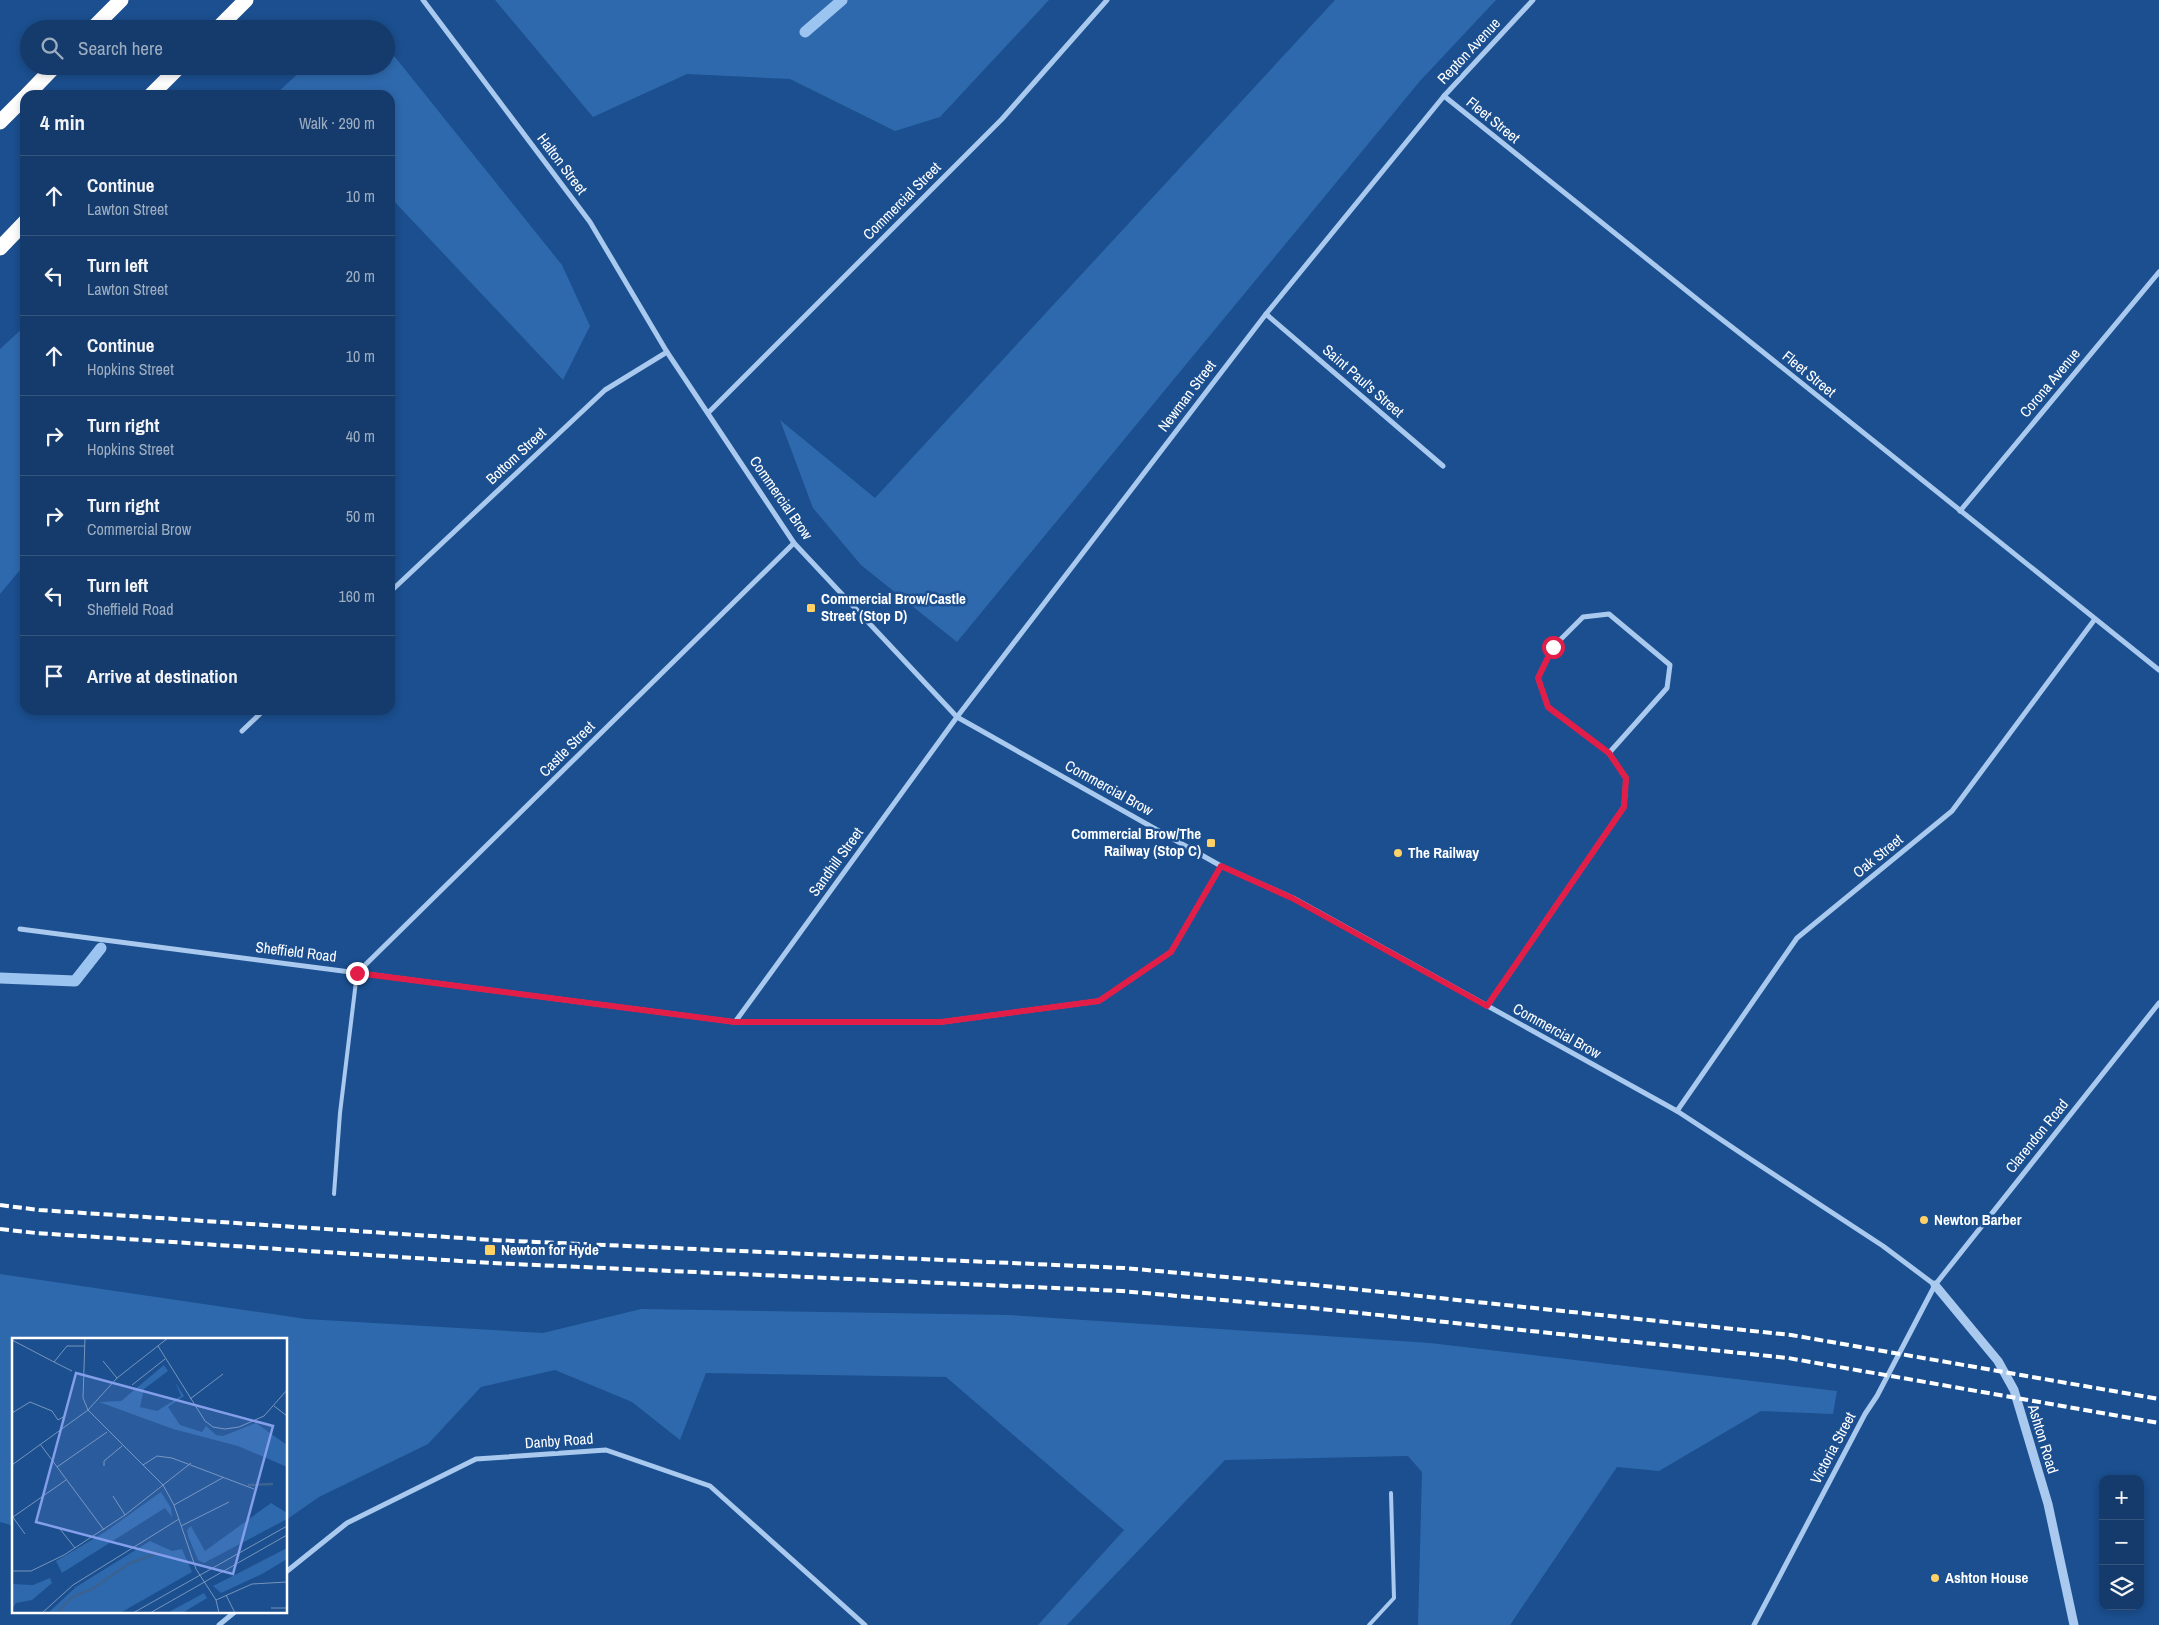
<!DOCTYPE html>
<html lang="en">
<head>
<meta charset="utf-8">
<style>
  :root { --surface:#143b6b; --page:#1d4271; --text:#f1f3f6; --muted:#9dadc1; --line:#33557e }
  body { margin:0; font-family:"Archivo Narrow",sans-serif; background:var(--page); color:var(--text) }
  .controls { position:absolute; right:15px; bottom:15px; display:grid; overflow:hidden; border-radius:10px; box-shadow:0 2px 8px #0003 }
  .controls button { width:45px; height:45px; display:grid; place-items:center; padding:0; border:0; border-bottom:1px solid var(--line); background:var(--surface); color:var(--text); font:25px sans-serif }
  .stop { position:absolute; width:15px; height:15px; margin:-11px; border:4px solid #e11d48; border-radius:50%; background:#fff }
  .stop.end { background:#e11d48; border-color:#fff; box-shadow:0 1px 5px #0008 }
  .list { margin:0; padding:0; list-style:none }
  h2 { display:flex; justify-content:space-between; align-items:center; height:65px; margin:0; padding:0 20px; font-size:21px }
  h2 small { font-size:16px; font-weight:400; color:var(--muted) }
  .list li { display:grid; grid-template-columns:32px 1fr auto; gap:15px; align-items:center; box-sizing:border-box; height:80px; padding:0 20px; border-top:1px solid var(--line) }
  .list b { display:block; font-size:19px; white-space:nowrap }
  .list p { margin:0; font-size:16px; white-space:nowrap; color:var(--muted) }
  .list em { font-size:16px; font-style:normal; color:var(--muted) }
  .icon { flex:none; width:28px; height:28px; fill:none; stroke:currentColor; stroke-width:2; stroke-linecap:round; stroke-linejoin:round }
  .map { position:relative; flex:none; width:2159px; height:1625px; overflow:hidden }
  .search { position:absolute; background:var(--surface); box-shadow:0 2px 8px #0003; left:20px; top:20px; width:375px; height:55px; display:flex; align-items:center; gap:12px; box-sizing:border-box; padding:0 18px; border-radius:28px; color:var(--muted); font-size:19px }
  .panel { position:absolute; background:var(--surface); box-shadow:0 2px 8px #0003; left:20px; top:90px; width:375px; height:625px; border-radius:15px }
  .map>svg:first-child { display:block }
  .green { fill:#2e69ad }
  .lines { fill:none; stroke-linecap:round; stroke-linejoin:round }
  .stream { stroke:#9cc4f0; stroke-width:11 }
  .service { stroke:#a9c9ee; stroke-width:4 }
  .minor { stroke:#a9c9ee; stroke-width:5 }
  .tertiary { stroke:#a9c9ee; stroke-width:9 }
  .motorway { stroke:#fff; stroke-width:15 }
  .rail { stroke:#fff; stroke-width:4; stroke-dasharray:9 4; stroke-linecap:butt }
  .route { stroke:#e11d48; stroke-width:6 }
  .poi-dot { fill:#ffd166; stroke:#1b4f8f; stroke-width:2 }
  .labels { text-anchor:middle; stroke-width:5; stroke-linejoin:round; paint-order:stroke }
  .street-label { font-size:15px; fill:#fff; stroke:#1b4f8f }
  .poi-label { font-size:15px; font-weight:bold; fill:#fff; stroke:#1b4f8f; text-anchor:start }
  .inset-river { fill:none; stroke:#3c6290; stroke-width:2.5 }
  .inset-road { fill:none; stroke:#7695bc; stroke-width:1 }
  .view { fill:#839eea; fill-opacity:0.15; stroke:#839eea; stroke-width:2.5 }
  .inset-edge { fill:none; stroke:#fff; stroke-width:2.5 }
</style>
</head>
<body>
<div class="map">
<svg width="2159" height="1625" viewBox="0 0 2159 1625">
  <rect width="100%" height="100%" fill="#1b4f8f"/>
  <g class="green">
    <polygon points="495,0 1049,0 940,117 895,131 790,79 687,74 593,117"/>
    <polygon points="1335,0 1496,0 1420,81 957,642 861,565 813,508 780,420 875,498"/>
    <polygon points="386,54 395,57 562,265 590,326 563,380 390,197 390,95 275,95 306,66 386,66"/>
    <polygon points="25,326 25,564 0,594 0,349"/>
    <polygon points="0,1274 306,1319 543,1333 641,1309 1010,1315 1430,1343 1837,1391 1833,1414 1761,1411 1659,1471 1617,1467 1510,1625 1418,1625 1422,1472 1408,1456 1225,1460 1067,1625 1038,1625 1124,1530 946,1377 706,1373 680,1440 632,1402 555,1370 481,1387 428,1444 319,1497 286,1520 286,1339 14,1339 14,1526 0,1522"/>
  </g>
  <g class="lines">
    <g class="stream">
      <polyline points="805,32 842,0"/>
      <polyline points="0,978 75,981 101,948"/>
    </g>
    <g class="service">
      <polyline points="334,1194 340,1113 357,973"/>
      <polyline points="1369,1625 1394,1598 1391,1493"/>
    </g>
    <g class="minor">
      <polyline points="423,0 590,222 667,352 794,543 957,717 1221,866 1293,898 1677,1111 1883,1246 1935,1285"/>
      <polyline points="1444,96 2159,670"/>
      <polyline points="1266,314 1443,466"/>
      <polyline points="708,413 1002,119 1107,0"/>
      <polyline points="1960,511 2159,272"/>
      <polyline points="390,592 605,390 667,352"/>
      <polyline points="242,731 264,710"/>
      <polyline points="20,929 735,1022 941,1022 1099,1001 1171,952 1221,866"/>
      <polyline points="357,973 794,543"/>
      <polyline points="1487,1006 1624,807 1626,778 1609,753 1548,707 1538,678 1553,647 1583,617 1609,614 1670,665 1667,688 1609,753"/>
      <polyline points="735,1022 957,717 1266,314 1444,96 1533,0"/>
      <polyline points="1677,1111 1797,938 1952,811 2095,619"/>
      <polyline points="286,1572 347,1523 476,1459 606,1450 710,1486 865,1625"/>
      <polyline points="219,1625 236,1611"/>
      <polyline points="1754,1625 1865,1414 1877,1396 1935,1285 2159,1003"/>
    </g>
    <polyline class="tertiary" points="1935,1285 1998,1361 2014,1390 2048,1504 2074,1625"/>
    <g class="motorway">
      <polyline points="92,29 121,0"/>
      <polyline points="217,29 246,0"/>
      <polyline points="27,95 55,66"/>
      <polyline points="151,95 180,66"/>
      <polyline points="0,122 25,97"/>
      <polyline points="0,248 25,222"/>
    </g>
    <g class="rail">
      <polyline points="0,1205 39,1210 492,1240 1124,1268 1315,1285 1791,1335 2159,1399"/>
      <polyline points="0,1229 36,1233 491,1263 1122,1291 1312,1308 1788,1358 2159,1423"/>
    </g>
  </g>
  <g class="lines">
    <polyline class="route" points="357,973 735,1022 941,1022 1099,1001 1171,952 1221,866 1292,898 1487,1006 1624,807 1626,778 1609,753 1548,707 1538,678 1553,647"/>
  </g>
  <g class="poi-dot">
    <rect x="806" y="603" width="10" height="10" rx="2.5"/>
    <rect x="1206" y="838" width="10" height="10" rx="2.5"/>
    <circle cx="1398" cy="853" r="5"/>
    <circle cx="1924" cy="1220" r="5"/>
    <rect x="484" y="1244" width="12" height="12" rx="2.5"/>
    <circle cx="1935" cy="1578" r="5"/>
  </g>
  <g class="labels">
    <g class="street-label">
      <text transform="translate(1469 51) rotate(-47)" y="5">Repton Avenue</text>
      <text transform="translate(1493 120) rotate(39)" y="5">Fleet Street</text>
      <text transform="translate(562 164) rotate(53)" y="5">Halton Street</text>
      <text transform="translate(902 201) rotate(-45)" y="5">Commercial Street</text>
      <text transform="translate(1809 374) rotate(39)" y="5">Fleet Street</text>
      <text transform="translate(1363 381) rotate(41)" y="5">Saint Paul's Street</text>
      <text transform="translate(2050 383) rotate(-50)" y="5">Corona Avenue</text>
      <text transform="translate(1187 396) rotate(-53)" y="5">Newman Street</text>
      <text transform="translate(516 456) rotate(-43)" y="5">Bottom Street</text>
      <text transform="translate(781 498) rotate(55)" y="5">Commercial Brow</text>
      <text transform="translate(567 749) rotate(-45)" y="5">Castle Street</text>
      <text transform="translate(1109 788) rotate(29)" y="5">Commercial Brow</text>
      <text transform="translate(1878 856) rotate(-39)" y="5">Oak Street</text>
      <text transform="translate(836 862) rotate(-54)" y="5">Sandhill Street</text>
      <text transform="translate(296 952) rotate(7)" y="5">Sheffield Road</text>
      <text transform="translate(1557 1031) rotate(29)" y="5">Commercial Brow</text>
      <text transform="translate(2037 1136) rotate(-51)" y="5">Clarendon Road</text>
      <text transform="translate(2043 1439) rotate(73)" y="5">Ashton Road</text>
      <text transform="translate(559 1441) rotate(-4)" y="5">Danby Road</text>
      <text transform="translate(1833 1448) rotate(-62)" y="5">Victoria Street</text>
    </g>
    <g class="poi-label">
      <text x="821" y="604">Commercial Brow/Castle<tspan x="821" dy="17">Street (Stop D)</tspan></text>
      <text x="1201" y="839" text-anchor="end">Commercial Brow/The<tspan x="1201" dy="17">Railway (Stop C)</tspan></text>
      <text x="1408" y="858">The Railway</text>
      <text x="1934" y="1225">Newton Barber</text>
      <text x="501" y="1255">Newton for Hyde</text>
      <text x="1945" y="1583">Ashton House</text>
    </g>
  </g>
  <g transform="translate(12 1338)">
    <rect width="275" height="275" fill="#1b4f8f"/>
    <path d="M152 27 156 33 132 51 128 69 145 73 169 58 163 44 172 58 156 69 168 87 190 94 194 88 204 97 211 98 244 85 275 107V129L226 108 161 91 87 64 109 63ZM149 154 159 170 160 179 153 170 50 235 44 223 93 194ZM259 165 275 175V181L192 225 186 222 176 198 175 192 179 188 193 213ZM138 203 160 213 170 211 180 234 108 275H36L64 249ZM275 210V221L250 236 209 255 201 248ZM38 240 40 245 20 262 4 265 0 271V246L21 247ZM192 255 195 260 172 274 155 275Z" fill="#2e69ad"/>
    <path class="inset-river" d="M236 147 261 146M45 275 60 259 80 251 118 225 148 214"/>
    <path class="inset-road" d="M73 0 71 60 76 72 151 147 162 167 184 231 204 262 207 275M0 2 42 24 55 8H73M146 8 193 83 201 89 213 91 227 89 252 78 275 52M91 23 105 40M42 24 60 33M120 47 153 21M178 61 211 36M262 68 275 78M0 75 18 64 40 73 46 82 51 79M28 106 92 192M0 127 76 72 105 40 156 0M131 127 145 118 160 120 242 151M92 128V123L110 108M45 129 95 94M101 158 113 177M162 167 212 139M0 178 13 196M1 179 54 142M169 188 217 164M48 191 63 210M0 233H19L52 217 113 177 179 125M214 257 223 275M204 262 240 246 275 244M259 270H275M30 275 61 247 167 181M121 275 275 188M138 275 275 197"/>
    <path class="view" d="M64 35 261 88 221 236 24 184Z"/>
    <rect width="275" height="275" class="inset-edge"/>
  </g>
</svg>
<div class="controls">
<button>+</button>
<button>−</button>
<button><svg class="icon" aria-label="layers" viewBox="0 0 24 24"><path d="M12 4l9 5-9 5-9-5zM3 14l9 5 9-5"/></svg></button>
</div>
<div class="stop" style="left:1553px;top:647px"></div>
<div class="stop end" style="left:357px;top:973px"></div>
<div class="search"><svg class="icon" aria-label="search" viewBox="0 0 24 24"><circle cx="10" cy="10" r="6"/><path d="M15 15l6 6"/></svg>Search here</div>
<section class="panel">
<h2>4 min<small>Walk · 290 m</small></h2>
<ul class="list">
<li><svg class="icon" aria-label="ahead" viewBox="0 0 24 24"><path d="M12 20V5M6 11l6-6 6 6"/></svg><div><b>Continue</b><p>Lawton Street</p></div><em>10 m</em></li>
<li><svg class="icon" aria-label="left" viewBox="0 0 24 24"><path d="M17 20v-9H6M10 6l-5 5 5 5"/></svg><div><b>Turn left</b><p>Lawton Street</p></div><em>20 m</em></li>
<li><svg class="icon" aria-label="ahead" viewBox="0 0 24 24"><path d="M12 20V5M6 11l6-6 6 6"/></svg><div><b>Continue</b><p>Hopkins Street</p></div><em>10 m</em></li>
<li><svg class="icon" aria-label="right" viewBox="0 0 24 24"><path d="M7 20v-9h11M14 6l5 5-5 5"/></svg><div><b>Turn right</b><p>Hopkins Street</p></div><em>40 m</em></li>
<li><svg class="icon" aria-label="right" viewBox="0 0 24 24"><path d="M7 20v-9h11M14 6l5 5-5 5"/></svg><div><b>Turn right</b><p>Commercial Brow</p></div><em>50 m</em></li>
<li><svg class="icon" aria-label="left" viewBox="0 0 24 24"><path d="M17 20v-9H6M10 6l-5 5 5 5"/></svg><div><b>Turn left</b><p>Sheffield Road</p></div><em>160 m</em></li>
<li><svg class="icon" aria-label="arrive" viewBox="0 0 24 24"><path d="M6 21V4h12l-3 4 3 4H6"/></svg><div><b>Arrive at destination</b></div></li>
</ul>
</section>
</div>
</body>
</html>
